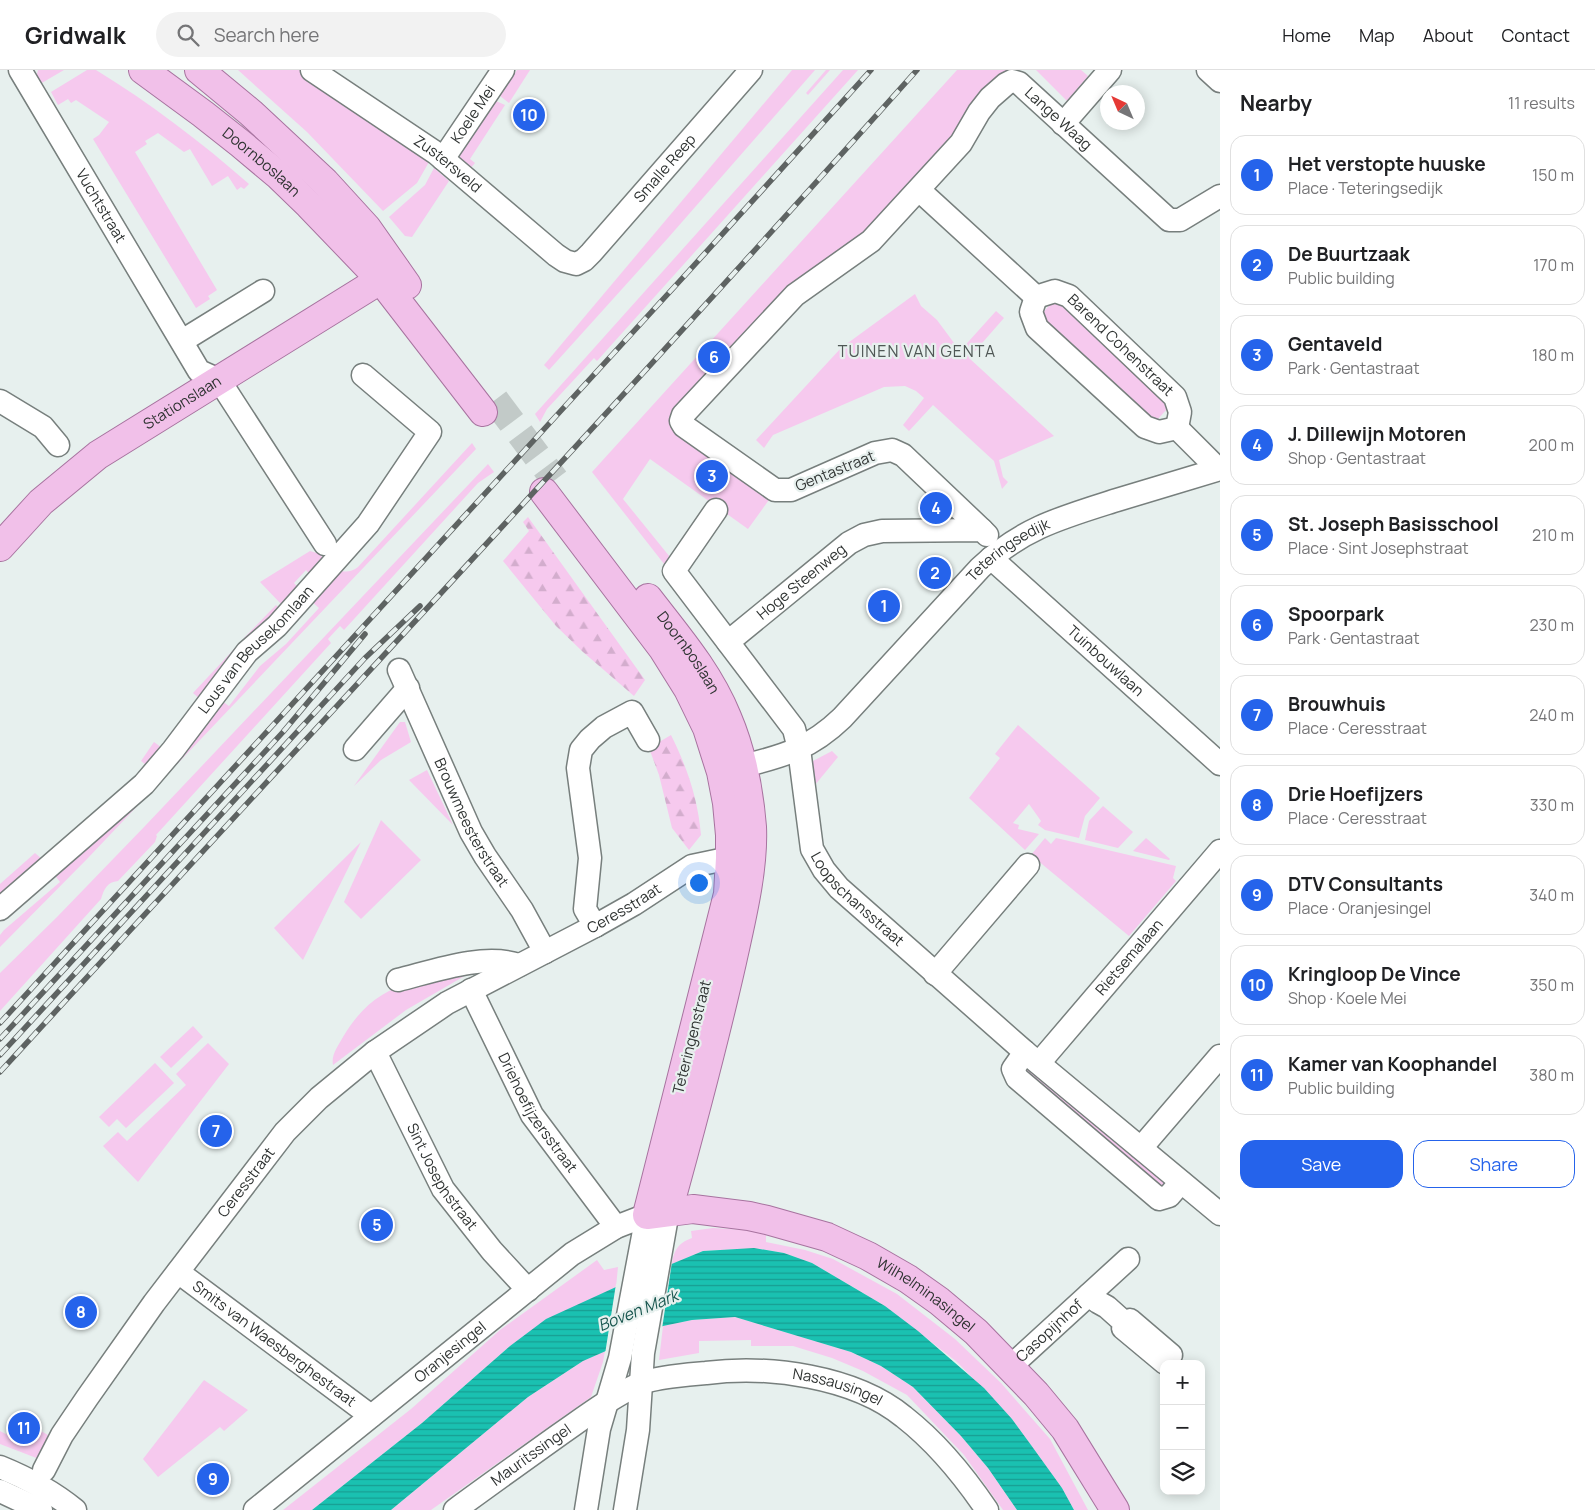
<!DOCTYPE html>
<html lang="en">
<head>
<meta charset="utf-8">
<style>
  :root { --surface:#fff; --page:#f2f2f2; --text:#202124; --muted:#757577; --line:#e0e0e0; --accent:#2563eb }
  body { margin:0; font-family:Manrope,sans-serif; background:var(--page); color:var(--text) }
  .controls { position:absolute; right:15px; bottom:15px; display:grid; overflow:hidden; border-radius:10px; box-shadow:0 2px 12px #0003 }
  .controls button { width:45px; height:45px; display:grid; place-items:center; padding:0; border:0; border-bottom:1px solid var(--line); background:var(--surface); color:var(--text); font:25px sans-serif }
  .compass { position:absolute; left:1100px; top:15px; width:45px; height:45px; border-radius:50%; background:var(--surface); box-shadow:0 2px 12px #0003; rotate:316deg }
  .you { position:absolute; left:698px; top:812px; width:18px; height:18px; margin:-12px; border:4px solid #fff; border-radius:50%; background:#1a73e8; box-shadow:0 0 0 8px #1a73e833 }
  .badge { display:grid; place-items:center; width:32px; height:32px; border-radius:50%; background:var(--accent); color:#fff; font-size:16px; font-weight:700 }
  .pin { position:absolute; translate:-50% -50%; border:2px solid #fff; box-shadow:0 1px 5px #0006 }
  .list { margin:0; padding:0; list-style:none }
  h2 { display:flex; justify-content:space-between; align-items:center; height:65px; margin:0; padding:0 20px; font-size:21px }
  h2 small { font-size:16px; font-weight:400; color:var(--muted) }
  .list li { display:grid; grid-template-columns:32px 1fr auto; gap:15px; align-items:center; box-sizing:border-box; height:80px; margin:0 10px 10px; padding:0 10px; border:1px solid var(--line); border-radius:15px }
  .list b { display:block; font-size:19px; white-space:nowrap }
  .list p { margin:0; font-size:16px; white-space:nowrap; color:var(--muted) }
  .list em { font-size:16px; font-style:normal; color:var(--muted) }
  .actions { display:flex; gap:10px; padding:15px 20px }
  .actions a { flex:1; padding:11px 0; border:1px solid var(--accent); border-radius:15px; text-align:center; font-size:18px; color:var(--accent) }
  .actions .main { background:var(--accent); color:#fff }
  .icon { flex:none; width:28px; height:28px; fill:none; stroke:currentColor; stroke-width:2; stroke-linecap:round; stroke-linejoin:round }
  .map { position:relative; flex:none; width:1220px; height:1440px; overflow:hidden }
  header { display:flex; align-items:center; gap:30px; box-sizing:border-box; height:70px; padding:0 25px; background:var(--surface); border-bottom:1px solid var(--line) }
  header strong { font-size:24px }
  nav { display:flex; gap:28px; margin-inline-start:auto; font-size:18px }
  .search { width:350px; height:45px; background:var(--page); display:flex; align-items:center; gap:12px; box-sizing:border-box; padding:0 18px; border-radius:28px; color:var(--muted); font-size:19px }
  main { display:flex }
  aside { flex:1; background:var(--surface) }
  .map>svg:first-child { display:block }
  .green { fill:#f6c9ee }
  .forest { fill:url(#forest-firs) }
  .water { fill:url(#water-rules) }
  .pier { fill:#e7f0ee }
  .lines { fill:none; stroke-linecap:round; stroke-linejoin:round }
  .major-tunnel { stroke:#c2cac8; stroke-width:28; stroke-dasharray:28 14; stroke-linecap:butt }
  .minor-casing { stroke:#777f7d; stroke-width:25 }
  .major-casing { stroke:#a7739f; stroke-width:30 }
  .minor { stroke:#fff; stroke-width:22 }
  .major { stroke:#f1c0e9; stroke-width:28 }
  .rail-casing { stroke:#5e6362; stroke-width:5.5 }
  .rail { stroke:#e7f0ee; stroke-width:4; stroke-dasharray:11; stroke-linecap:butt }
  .labels { text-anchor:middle; stroke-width:4.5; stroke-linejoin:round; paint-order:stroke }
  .street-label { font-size:15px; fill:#2f3332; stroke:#e7f0ee }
  .neighbourhood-label { font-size:16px; letter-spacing:1px; fill:#4f5755; stroke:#e7f0ee }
  .water-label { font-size:16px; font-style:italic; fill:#18554e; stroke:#e7f0ee }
</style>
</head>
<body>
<header>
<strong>Gridwalk</strong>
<div class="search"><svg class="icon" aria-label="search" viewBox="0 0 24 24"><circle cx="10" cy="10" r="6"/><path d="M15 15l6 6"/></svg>Search here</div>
<nav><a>Home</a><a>Map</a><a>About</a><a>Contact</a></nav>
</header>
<main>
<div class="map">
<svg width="1220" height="1440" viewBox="0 0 1220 1440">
  <defs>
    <pattern id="forest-firs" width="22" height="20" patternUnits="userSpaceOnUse" patternTransform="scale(1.25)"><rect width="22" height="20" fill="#f6c9ee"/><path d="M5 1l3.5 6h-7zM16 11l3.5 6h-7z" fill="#d3adcd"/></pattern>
    <pattern id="water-rules" width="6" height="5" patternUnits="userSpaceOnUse" patternTransform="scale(1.25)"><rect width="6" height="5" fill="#1ac1b1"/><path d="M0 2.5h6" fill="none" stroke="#189d91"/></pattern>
  </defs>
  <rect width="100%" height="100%" fill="#e7f0ee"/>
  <g class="green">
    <polygon points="38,0 64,0 40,14 36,8"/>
    <path d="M87 0H96C150 33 201 72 249 114L244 119 241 117 237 120 228 106 212 116 190 79 184 82 158 63 145 71 147 74 135 82 217 220 208 226 210 229 196 238 93 69 99 65 109 52 76 30 71 33 68 29 58 35 51 22Z"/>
    <polygon points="238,0 302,0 429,88 429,92 417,113 383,141 307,62"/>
    <polygon points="517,0 530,0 509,33 500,26"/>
    <polygon points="792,0 815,0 668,168 549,300 544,295"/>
    <polygon points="826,0 830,0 808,25 806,23"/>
    <polygon points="843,0 858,0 597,291 594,288 547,339 540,352 535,344"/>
    <polygon points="957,0 1017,0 866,168 673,351 774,423 748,459 650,389 623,429 674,492 668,499 592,402"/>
    <polygon points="1036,0 1081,0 1088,6 1067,31"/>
    <polygon points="496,31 505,35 470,89 475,93 469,100 460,91 456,80 469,70"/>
    <polygon points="434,98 449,111 412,167 405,166 389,147 425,115"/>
    <polygon points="915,224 921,236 937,250 960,281 996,241 1004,248 969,288 1054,366 999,390 1003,407 1008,412 1002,419 994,391 933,335 909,361 903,355 924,328 916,321 905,316 884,317 773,365 764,378 756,370 841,278"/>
    <polygon points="1054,230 1065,230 1166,324 1168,338 1156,351 1143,349 1041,254 1041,245"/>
    <path d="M472 373 476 379 88 788 0 877V865L4 860 60 812 53 803 166 701 212 649 219 629 229 636 260 596 286 574 319 538 309 529 336 500C345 502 350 503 358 497Z"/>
    <path d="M488 394 494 402 478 413 344 560 340 556 328 569 331 573 156 765 157 766 155 772 118 811C107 812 104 819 101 829L0 941V903L57 847 145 756Z"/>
    <polygon points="310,481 320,484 324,490 312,507 306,500 294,513 299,519 283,536 260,512"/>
    <polygon points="276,535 281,540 248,571 244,568"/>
    <polygon points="236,577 239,579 201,630 193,623"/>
    <polygon points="400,652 405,652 411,672 381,690 354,716"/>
    <polygon points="1018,655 1100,728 1085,746 1079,768 1045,760 1038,755 1041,751 1029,734 1013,753 1019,755 1018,759 1039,764 1025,780 969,728 1000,688 995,684"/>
    <polygon points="154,672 165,680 150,698 141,691"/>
    <polygon points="832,681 838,687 815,715 812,710 813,691"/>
    <polygon points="427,700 453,755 409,710"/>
    <polygon points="1103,736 1133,762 1118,778 1085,770 1089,751"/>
    <polygon points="381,750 421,790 361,849 344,832"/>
    <polygon points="1045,768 1051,774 1056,768 1176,796 1173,808 1176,811 1129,866 1031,785"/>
    <polygon points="1146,768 1170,789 1169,790 1133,781"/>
    <polygon points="361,772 303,890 274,858"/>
    <polygon points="35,783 43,790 0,827 0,814"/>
    <path d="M480 897 406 940 333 995C331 985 338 976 343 967 377 909 421 910 480 897Z"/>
    <polygon points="193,956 203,967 171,998 160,987"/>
    <polygon points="208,973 229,994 138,1112 103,1076 118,1062 127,1071 186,1015 176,1004"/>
    <polygon points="1027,992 1169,1115 1164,1122 1020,999"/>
    <polygon points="155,993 174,1013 126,1058 117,1049 109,1057 99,1047"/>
    <path d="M713 1158 746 1160 764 1164 766 1165V1172L805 1180 833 1189 897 1224 955 1269 1001 1313 1050 1369 1088 1440H1074L1062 1418 1012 1349 957 1292 885 1236 812 1193 784 1183 754 1178 703 1181 672 1194C674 1180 678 1173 692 1168L691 1161Z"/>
    <polygon points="597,1190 604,1200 618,1197 616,1217 583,1233 510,1276 422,1353 312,1440 283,1440 411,1339 500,1260"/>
    <polygon points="735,1247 851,1282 881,1296 913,1317 961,1366 988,1398 1017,1440 1003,1440 964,1385 907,1325 863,1301 832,1288 793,1276 751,1276 751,1270 699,1271 699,1283 659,1290 663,1256 692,1250"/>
    <polygon points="605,1281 603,1292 591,1327 431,1440 391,1440 528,1327 583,1291"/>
    <polygon points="204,1310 248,1340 224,1361 220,1357 158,1407 143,1389"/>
    <polygon points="32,1356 48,1365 39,1389 0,1374 0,1361 23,1373"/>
  </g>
  <g class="forest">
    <polygon points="528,447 645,610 634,626 583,582 556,556 503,491 529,461 523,452"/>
    <path d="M671 665C687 697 698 729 701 765L689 780 672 758 659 705 649 678Z"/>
  </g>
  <polygon class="water" points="754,1178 784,1183 812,1193 885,1236 918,1261 984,1318 1012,1349 1031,1375 1062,1418 1074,1440 1017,1440 988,1398 961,1366 913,1317 881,1296 851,1282 735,1247 692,1250 663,1256 583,1291 528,1327 391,1440 312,1440 422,1353 510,1276 546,1249 616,1217 703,1181"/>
  <polygon class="pier" points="672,1192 662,1259 605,1284 616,1214"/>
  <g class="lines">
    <polyline class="major-tunnel" points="495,330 555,410"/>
    <g class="minor-casing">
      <g id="minor">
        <path id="s1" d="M20 0 199 301 219 310 325 474"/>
        <path id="s2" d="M312 0 436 83 556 185 565 191 576 194 584 190 591 183 751 0"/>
        <polyline points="1208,0 1220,11"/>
        <polyline points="1063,54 1110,0"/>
        <path id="s3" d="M443 89 503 0"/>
        <polyline points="919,120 1036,227"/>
        <path id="s4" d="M1036 227 1055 221 1069 226 1175 327 1180 342 1177 358"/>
        <polyline points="1036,227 1031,242 1037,258 1145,357 1159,362 1177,358"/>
        <polyline points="182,271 263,221"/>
        <polyline points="0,331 43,357 58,375"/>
        <polyline points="1177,358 1218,399"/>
        <path id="s5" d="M716 440 674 501 794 659 799 679 812 779 824 800 839 818 1025 982 1220 1144"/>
        <path id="s6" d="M982 460 903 385 892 380 875 383 791 420H775L684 356 681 351 683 345 795 225 871 171 961 73 979 42 990 28 1006 14 1012 11 1019 13 1169 150H1180L1220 126"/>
        <path id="s7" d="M991 488 1220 694"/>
        <path id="s8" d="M728 572 849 473 864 465 882 461 982 460 987 465"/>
        <path id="s9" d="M399 600 471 762 485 786 522 840 545 882"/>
        <polyline points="355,679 408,618"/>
        <path id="s10" d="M743 696C784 686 811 678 842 648L980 498C1022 458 1063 447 1117 430 1151 420 1186 409 1220 399"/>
        <path id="s11" d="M0 839 144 714 173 680 247 582 277 556 368 454 430 362 363 305"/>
        <polyline points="595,856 585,839 590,788 578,698 581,680 590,669 604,657 632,642 648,670"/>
        <polyline points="935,904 1028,795"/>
        <path d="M398 910C434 901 483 883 519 895"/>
        <path id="s12" d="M471 920 532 1045 616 1157"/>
        <path id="s13" d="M375 982 443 1119 492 1181 528 1220"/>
        <polyline points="1025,982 1013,999 1017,1008 1159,1129 1169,1126 1181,1112"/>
        <path id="s14" d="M1039 993 1220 781"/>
        <polyline points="1141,1078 1220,986"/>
        <path id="s15" d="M178 1202 371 1346"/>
        <polyline points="1089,1225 1098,1232 1107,1237 1126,1254 1123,1258 1165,1293 1171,1285 1130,1250 1126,1254"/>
        <path id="s16" d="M1011 1296 1128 1189"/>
        <path d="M0 1397C27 1408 52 1421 75 1440"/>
        <path id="s17" d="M44 1400 62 1365 87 1328 154 1233 285 1062 319 1028 375 982 447 933 595 856 634 834 692 796 730 788"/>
        <polyline points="0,1421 41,1440"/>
        <path id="s18" d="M255 1440 572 1184 616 1157 647 1145 620 1288 599 1359 586 1440"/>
        <path id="s19" d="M455 1440C489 1415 524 1390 559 1365 585 1347 610 1328 639 1314 651 1308 690 1304 706 1303 768 1295 854 1306 904 1347 936 1372 964 1406 987 1440"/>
        <polyline points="625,1440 638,1360 643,1283 668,1141"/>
      </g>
    </g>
    <g class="major-casing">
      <g id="major">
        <path id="s20" d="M143 0 203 44 241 74 278 105 309 135 381 210 483 342"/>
        <polyline points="199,0 251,43 325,112 367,158 407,215"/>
        <path id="s21" d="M544 422 663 579 688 619 707 658 721 702 727 733 730 765V788L728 824 647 1145 693 1139 749 1146 767 1150 827 1167 868 1186 908 1209 939 1231 976 1262 1036 1324 1065 1359 1115 1440"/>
        <path id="s22" d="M0 477 41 432 98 385 396 200"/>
        <path id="s23" d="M648 528C678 567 708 601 727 647 742 682 749 720 752 757 754 799 741 851 732 892 713 976 691 1058 668 1141"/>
      </g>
    </g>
    <use href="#minor" class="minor"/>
    <use href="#major" class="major"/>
    <g class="rail-casing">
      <g id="rail">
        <polyline points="0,953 688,202 871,0"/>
        <polyline points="0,969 283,662 365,564"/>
        <polyline points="0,985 365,588 420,536"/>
        <path d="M0 1002C306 668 615 338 917 0"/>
      </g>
    </g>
    <use href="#rail" class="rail"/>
  </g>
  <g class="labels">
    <g class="street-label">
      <text dy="5" stroke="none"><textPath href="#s3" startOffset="54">Koele Mei</textPath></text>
      <text dy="5" stroke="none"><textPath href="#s6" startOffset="902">Lange Waag</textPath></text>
      <text dy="5" stroke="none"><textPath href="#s20" startOffset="150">Doornboslaan</textPath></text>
      <text dy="5" stroke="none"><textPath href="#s2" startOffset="165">Zustersveld</textPath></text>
      <text dy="5" stroke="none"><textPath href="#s2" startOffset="460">Smalle Reep</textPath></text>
      <text dy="5" stroke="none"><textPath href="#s1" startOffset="158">Vuchtstraat</textPath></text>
      <text dy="5" stroke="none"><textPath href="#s4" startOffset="106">Barend Cohenstraat</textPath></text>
      <text dy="5" stroke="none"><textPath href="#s22" startOffset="234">Stationslaan</textPath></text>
      <text transform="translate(835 401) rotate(-22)" y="5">Gentastraat</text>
      <text dy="5" stroke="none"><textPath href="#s10" startOffset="349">Teteringsedijk</textPath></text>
      <text dy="5" stroke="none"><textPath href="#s8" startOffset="95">Hoge Steenweg</textPath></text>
      <text dy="5" stroke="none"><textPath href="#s11" startOffset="366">Lous van Beusekomlaan</textPath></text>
      <text dy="5" stroke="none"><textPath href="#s23" startOffset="68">Doornboslaan</textPath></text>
      <text dy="5" stroke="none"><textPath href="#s7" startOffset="154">Tuinbouwlaan</textPath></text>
      <text dy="5" stroke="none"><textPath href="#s9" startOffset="169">Brouwmeesterstraat</textPath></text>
      <text dy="5" stroke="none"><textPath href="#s5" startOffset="462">Loopschansstraat</textPath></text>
      <text dy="5" stroke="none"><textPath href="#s17" startOffset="824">Ceresstraat</textPath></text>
      <text dy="5" stroke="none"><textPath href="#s14" startOffset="139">Rietsemalaan</textPath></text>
      <text transform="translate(692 967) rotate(-76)" y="5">Teteringenstraat</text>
      <text dy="5" stroke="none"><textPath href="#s12" startOffset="140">Driehoefijzersstraat</textPath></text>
      <text dy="5" stroke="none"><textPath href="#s13" startOffset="142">Sint Josephstraat</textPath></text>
      <text dy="5" stroke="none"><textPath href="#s17" startOffset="352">Ceresstraat</textPath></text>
      <text dy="5" stroke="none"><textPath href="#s21" startOffset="1086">Wilhelminasingel</textPath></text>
      <text dy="5" stroke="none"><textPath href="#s16" startOffset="52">Casopijnhof</textPath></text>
      <text dy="5" stroke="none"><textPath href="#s15" startOffset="120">Smits van Waesberghestraat</textPath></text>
      <text dy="5" stroke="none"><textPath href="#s18" startOffset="251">Oranjesingel</textPath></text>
      <text dy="5" stroke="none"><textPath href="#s19" startOffset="425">Nassausingel</textPath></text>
      <text dy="5" stroke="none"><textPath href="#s19" startOffset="94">Mauritssingel</textPath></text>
    </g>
    <g class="neighbourhood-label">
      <text x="917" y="287">TUINEN VAN GENTA</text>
    </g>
    <g class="water-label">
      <text transform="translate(638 1240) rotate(-22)" y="6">Boven Mark</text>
    </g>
  </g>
</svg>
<div class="controls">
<button>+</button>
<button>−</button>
<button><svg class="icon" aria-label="layers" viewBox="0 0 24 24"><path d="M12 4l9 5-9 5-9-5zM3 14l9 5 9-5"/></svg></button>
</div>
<svg class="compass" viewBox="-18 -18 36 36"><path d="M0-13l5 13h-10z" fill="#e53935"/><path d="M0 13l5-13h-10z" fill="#757577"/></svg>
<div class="you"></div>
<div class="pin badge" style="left:884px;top:536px">1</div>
<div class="pin badge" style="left:935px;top:503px">2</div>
<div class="pin badge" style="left:712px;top:406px">3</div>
<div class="pin badge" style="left:936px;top:438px">4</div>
<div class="pin badge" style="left:377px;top:1155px">5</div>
<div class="pin badge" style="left:714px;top:287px">6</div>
<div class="pin badge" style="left:216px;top:1061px">7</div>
<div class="pin badge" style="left:81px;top:1242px">8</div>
<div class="pin badge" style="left:213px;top:1409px">9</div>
<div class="pin badge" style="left:529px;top:45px">10</div>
<div class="pin badge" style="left:24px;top:1358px">11</div>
</div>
<aside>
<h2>Nearby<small>11 results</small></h2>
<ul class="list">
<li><span class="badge">1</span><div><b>Het verstopte huuske</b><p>Place · Teteringsedijk</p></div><em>150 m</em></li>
<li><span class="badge">2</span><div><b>De Buurtzaak</b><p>Public building</p></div><em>170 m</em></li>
<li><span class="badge">3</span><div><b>Gentaveld</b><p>Park · Gentastraat</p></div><em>180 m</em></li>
<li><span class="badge">4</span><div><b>J. Dillewijn Motoren</b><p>Shop · Gentastraat</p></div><em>200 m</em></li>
<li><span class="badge">5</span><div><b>St. Joseph Basisschool</b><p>Place · Sint Josephstraat</p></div><em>210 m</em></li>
<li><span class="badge">6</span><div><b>Spoorpark</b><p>Park · Gentastraat</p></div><em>230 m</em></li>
<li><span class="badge">7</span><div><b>Brouwhuis</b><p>Place · Ceresstraat</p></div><em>240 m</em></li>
<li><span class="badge">8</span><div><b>Drie Hoefijzers</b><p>Place · Ceresstraat</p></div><em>330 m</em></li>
<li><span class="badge">9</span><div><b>DTV Consultants</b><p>Place · Oranjesingel</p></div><em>340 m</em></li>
<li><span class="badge">10</span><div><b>Kringloop De Vince</b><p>Shop · Koele Mei</p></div><em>350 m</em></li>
<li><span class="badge">11</span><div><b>Kamer van Koophandel</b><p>Public building</p></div><em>380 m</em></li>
</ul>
<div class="actions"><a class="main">Save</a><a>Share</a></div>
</aside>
</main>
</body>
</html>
